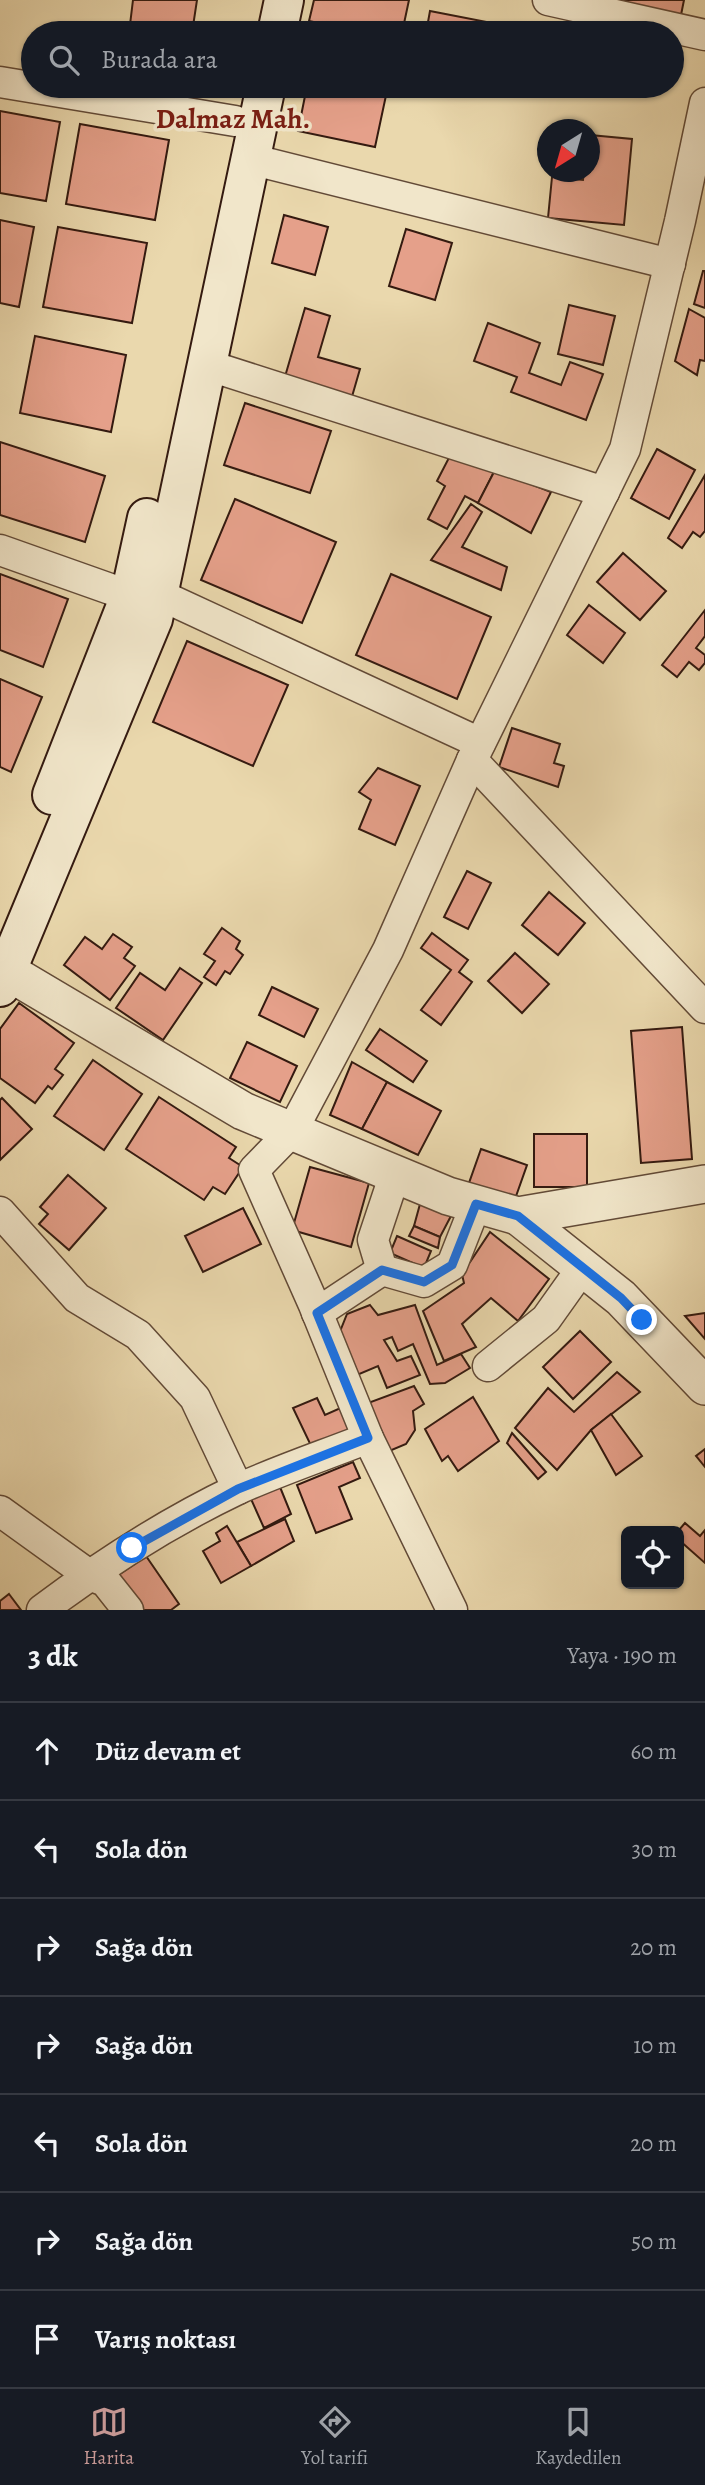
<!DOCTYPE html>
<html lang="tr">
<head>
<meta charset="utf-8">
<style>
  :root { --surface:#171b24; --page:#20242c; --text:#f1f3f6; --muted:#9ea1a6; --line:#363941; --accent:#c59692 }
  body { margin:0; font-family:Alegreya,serif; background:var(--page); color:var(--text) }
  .controls { position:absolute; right:21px; bottom:21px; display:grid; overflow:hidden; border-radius:10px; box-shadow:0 2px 5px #0004 }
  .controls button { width:63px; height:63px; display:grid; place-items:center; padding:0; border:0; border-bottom:2px solid var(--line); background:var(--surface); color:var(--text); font:35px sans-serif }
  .compass { position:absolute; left:537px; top:119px; width:63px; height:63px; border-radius:50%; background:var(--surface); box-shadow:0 2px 5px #0004; rotate:217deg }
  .stop { position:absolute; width:21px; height:21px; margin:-16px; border:5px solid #1a73e8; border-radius:50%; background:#fff }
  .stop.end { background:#1a73e8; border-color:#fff; box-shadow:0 2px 7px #0008 }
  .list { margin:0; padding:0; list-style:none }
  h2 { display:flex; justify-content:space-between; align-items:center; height:91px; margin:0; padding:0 28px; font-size:30px }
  h2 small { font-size:23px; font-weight:400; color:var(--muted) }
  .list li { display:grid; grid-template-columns:46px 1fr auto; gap:21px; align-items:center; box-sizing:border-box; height:98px; padding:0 28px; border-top:2px solid var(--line) }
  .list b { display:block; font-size:26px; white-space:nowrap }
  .list em { font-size:23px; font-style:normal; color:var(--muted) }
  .icon { flex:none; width:38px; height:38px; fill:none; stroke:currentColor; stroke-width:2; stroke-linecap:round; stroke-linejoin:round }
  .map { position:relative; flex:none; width:705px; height:1610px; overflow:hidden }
  .search { position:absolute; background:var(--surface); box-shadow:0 2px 5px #0004; left:21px; right:21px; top:21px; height:77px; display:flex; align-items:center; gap:18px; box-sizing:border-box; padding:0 24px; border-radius:38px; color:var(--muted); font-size:26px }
  .sheet { height:777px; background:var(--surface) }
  nav { display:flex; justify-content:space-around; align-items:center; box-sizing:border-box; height:98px; border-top:2px solid var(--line); background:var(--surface); font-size:19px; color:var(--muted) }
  nav a { display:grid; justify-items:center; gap:4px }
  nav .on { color:var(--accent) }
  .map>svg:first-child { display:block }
  .building { fill:#e5a08a; stroke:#341a10; stroke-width:2 }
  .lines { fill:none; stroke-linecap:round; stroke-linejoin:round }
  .minor-casing { stroke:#624a37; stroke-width:33 }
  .tertiary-casing { stroke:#624a37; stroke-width:40 }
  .secondary-casing { stroke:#341a10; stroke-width:42 }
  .minor { stroke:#f1e6ca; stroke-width:30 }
  .tertiary { stroke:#f1e6ca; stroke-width:37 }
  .secondary { stroke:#f1e6ca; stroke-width:38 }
  .route { stroke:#1a73e8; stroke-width:9 }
  .labels { text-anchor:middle; stroke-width:7; stroke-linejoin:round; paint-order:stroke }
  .district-label { font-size:28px; font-weight:bold; fill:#7a1f14; stroke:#f1e6ca }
</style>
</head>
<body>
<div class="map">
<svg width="705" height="1610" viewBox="0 0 705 1610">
  <rect width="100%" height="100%" fill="#ead8ad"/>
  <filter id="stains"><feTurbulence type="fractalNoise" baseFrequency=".00286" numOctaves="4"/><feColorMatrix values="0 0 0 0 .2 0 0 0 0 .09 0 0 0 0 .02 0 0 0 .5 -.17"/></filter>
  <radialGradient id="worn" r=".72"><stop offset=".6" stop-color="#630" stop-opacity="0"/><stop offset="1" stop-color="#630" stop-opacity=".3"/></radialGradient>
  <g class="building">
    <polygon points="133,0 197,0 192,33 129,33"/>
    <polygon points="314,0 409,0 402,33 365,33 309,21"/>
    <polygon points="614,0 684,0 681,15"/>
    <polygon points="430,11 497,24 495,33 426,33"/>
    <polygon points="497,24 535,33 495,33"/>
    <polygon points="307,86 388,86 375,147 298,131"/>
    <polygon points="0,111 60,122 46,201 0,193"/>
    <polygon points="80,124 169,140 155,220 66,204"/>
    <polygon points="590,135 632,139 624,225 548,218 552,177 583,180 584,172 590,172"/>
    <polygon points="284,215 328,227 315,275 272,263"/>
    <polygon points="0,220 34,227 19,307 0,303"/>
    <polygon points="58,227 147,243 132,323 43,307"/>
    <polygon points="406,229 452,243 435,300 389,286"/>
    <polygon points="703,271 705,271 705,308 694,304"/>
    <polygon points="569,305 615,316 603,365 558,354"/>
    <polygon points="305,308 330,316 318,357 360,369 351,400 284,380"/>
    <polygon points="689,309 705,318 705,361 700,360 697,375 675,361"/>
    <polygon points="488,323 540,343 529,373 561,385 570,362 603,374 586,420 511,392 517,377 474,361"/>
    <polygon points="35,336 126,355 111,432 20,413"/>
    <polygon points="245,403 331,431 310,493 224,465"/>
    <polygon points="0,442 105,476 85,542 0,515"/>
    <polygon points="454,448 495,470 478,503 465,496 447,529 428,519 445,486 437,481"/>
    <polygon points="657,449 695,470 669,519 631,498"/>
    <polygon points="495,470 551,492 531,533 478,503"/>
    <polygon points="705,475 705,531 700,537 693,532 682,548 668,538"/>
    <polygon points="235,499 336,542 302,623 201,580"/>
    <polygon points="471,504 482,512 462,547 507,567 501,590 431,560"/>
    <polygon points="623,553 666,591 640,620 597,582"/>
    <polygon points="0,574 68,599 43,667 0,650"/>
    <polygon points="391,574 491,617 457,699 356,655"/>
    <polygon points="589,605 625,633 603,663 567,635"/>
    <polygon points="705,610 705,636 696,648 705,655 705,663 699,670 689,662 677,677 662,665"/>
    <polygon points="187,641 288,685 253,766 153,722"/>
    <polygon points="0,679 42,697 11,772 0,767"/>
    <polygon points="512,728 560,744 554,763 564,766 558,787 499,767"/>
    <polygon points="378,768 420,786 395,845 359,829 371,800 359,792"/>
    <polygon points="467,871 491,883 468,929 444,917"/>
    <polygon points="549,892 585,923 558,955 522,925"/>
    <polygon points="222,928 240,941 236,949 243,955 230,974 225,971 216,985 204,977 215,961 204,954"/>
    <polygon points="432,933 468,960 459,972 472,982 441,1025 421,1010 451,970 421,948"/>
    <polygon points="113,934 132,947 124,958 135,966 110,1000 64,965 85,937 102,949"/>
    <polygon points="515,953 549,984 522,1013 488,981"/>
    <polygon points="180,968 202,983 163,1040 116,1008 140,973 165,990"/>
    <polygon points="272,987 318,1009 304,1037 259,1015"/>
    <polygon points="19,1003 74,1043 55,1069 63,1075 52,1089 48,1086 35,1103 0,1078 0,1029"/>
    <polygon points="682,1027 692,1159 641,1163 631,1031"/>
    <polygon points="380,1029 427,1061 413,1082 366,1050"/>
    <polygon points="247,1042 297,1066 280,1102 230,1078"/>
    <polygon points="93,1060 142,1094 104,1150 54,1116"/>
    <polygon points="352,1062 387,1082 362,1129 330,1115"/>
    <polygon points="387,1082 441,1111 418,1155 362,1129"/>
    <polygon points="159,1097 236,1147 229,1158 243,1167 225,1194 213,1187 204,1200 126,1149"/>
    <polygon points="2,1098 32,1129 0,1160 0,1100"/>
    <rect x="534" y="1134" width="53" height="53"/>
    <polygon points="481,1149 527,1165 515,1199 469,1183"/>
    <polygon points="310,1167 369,1183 351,1247 292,1230"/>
    <polygon points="68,1175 106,1208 69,1250 39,1224 48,1214 40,1207"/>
    <polygon points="420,1204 452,1214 440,1237 414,1226"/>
    <polygon points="243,1208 261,1244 203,1272 185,1236"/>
    <polygon points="414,1226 440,1237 438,1248 409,1236"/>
    <polygon points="490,1232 549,1279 518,1321 491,1298 462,1324 476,1347 444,1361 423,1311 464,1283 461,1270 470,1262"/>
    <polygon points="397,1236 431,1251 424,1268 390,1253"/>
    <polygon points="370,1305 378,1315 415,1305 437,1365 461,1354 470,1368 445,1383 430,1384 413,1344 398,1351 392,1337 384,1340 397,1361 411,1356 420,1375 387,1388 378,1366 357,1375 339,1334 347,1314"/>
    <polygon points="705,1313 705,1339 685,1316"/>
    <polygon points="580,1331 611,1362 573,1399 543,1367"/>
    <polygon points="617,1372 640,1392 591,1430 557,1470 515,1428 548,1388 574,1412"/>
    <polygon points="414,1386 424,1404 413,1411 415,1430 406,1444 387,1452 368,1403"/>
    <polygon points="473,1397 499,1441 458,1471 448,1456 442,1461 425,1429"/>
    <polygon points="317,1398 325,1415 345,1406 358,1434 315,1454 293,1408"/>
    <polygon points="611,1414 642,1456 616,1475 591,1430"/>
    <polygon points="512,1433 546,1472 538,1479 507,1443"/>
    <polygon points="705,1449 705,1467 696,1456"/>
    <polygon points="353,1462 360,1478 339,1487 352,1519 316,1533 297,1485"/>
    <polygon points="280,1487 291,1514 264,1528 251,1499"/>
    <polygon points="285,1519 294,1541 251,1566 237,1542"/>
    <polygon points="685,1523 700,1536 705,1530 705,1563 679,1540 678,1531"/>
    <polygon points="227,1526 251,1566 221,1583 203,1551 220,1541 216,1533"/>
    <polygon points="146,1556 179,1604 171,1610 141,1610 117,1576"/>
    <polygon points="9,1594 21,1610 0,1610 0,1601"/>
  </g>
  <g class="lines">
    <g class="minor-casing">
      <g id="minor">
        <polyline points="548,0 705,35"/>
        <polyline points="0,82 235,121"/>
        <polyline points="250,159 670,264"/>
        <polyline points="207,365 604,492"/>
        <polyline points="0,550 130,596"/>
        <polyline points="158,594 480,743"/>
        <polyline points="472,760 705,1008"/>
        <polyline points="395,1174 373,1240 382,1270 424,1282 452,1265 476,1204"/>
        <polyline points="0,1212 77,1298 138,1335 195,1398 238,1489"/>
        <polyline points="317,1313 382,1270"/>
        <polyline points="488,1366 546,1319 583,1267"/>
        <polyline points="0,1511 89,1575 105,1581 128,1610"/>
        <path d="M42 1610C103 1564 169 1522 238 1489 280 1470 325 1455 368 1438"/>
        <polyline points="452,1610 368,1438 314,1305 254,1170 292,1131 388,950 472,760 625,449 680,221 705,103"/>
      </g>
    </g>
    <g class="tertiary-casing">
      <g id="tertiary">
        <polyline points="0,967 243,1111 448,1196 518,1216 705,1184"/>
        <polyline points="518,1216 621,1298 705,1386"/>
      </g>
    </g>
    <g class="secondary-casing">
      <g id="secondary">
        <polyline points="277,33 284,0"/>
        <polyline points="52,795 130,596 147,518"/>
        <polyline points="0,987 153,619 266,86"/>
      </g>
    </g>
    <use href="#minor" class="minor"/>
    <use href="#tertiary" class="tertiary"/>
    <use href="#secondary" class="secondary"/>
  </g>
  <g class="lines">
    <polyline class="route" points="132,1548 238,1489 368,1438 317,1313 382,1270 424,1282 452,1265 476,1204 518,1216 621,1298 642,1320"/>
  </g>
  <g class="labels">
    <g class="district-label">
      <text x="233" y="128">Dalmaz Mah.</text>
    </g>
  </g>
  <rect width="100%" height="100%" filter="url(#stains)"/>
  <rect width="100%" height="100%" fill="url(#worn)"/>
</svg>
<div class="controls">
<button><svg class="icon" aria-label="locate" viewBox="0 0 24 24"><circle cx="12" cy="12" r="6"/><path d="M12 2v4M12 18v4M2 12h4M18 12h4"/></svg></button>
</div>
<svg class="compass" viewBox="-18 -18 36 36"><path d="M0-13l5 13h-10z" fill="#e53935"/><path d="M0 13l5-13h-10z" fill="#9ea1a6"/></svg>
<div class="stop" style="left:132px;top:1548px"></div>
<div class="stop end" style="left:642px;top:1320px"></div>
<div class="search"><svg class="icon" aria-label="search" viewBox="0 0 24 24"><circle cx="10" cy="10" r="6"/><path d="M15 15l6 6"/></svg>Burada ara</div>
</div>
<section class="sheet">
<h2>3 dk<small>Yaya · 190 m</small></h2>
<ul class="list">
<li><svg class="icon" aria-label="ahead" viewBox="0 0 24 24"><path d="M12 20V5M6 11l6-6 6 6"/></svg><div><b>Düz devam et</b></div><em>60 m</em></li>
<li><svg class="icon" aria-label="left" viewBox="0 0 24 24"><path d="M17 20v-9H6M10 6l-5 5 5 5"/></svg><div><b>Sola dön</b></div><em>30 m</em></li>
<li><svg class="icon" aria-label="right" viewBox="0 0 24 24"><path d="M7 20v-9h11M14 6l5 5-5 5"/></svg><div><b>Sağa dön</b></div><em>20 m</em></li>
<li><svg class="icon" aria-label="right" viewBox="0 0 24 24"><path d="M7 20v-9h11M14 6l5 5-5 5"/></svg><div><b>Sağa dön</b></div><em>10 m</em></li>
<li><svg class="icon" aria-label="left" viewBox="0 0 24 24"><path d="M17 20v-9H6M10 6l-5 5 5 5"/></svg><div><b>Sola dön</b></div><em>20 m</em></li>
<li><svg class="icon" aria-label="right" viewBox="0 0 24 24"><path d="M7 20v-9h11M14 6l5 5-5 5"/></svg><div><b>Sağa dön</b></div><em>50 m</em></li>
<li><svg class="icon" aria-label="arrive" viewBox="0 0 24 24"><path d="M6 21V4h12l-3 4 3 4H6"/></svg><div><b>Varış noktası</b></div></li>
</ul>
</section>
<nav>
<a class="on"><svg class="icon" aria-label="map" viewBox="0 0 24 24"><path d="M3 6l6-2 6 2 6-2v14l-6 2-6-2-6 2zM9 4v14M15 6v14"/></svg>Harita</a>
<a><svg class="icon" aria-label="directions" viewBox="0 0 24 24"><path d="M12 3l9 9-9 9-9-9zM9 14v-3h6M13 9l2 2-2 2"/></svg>Yol tarifi</a>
<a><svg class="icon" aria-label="saved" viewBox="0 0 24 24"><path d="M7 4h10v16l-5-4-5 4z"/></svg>Kaydedilen</a>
</nav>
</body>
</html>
